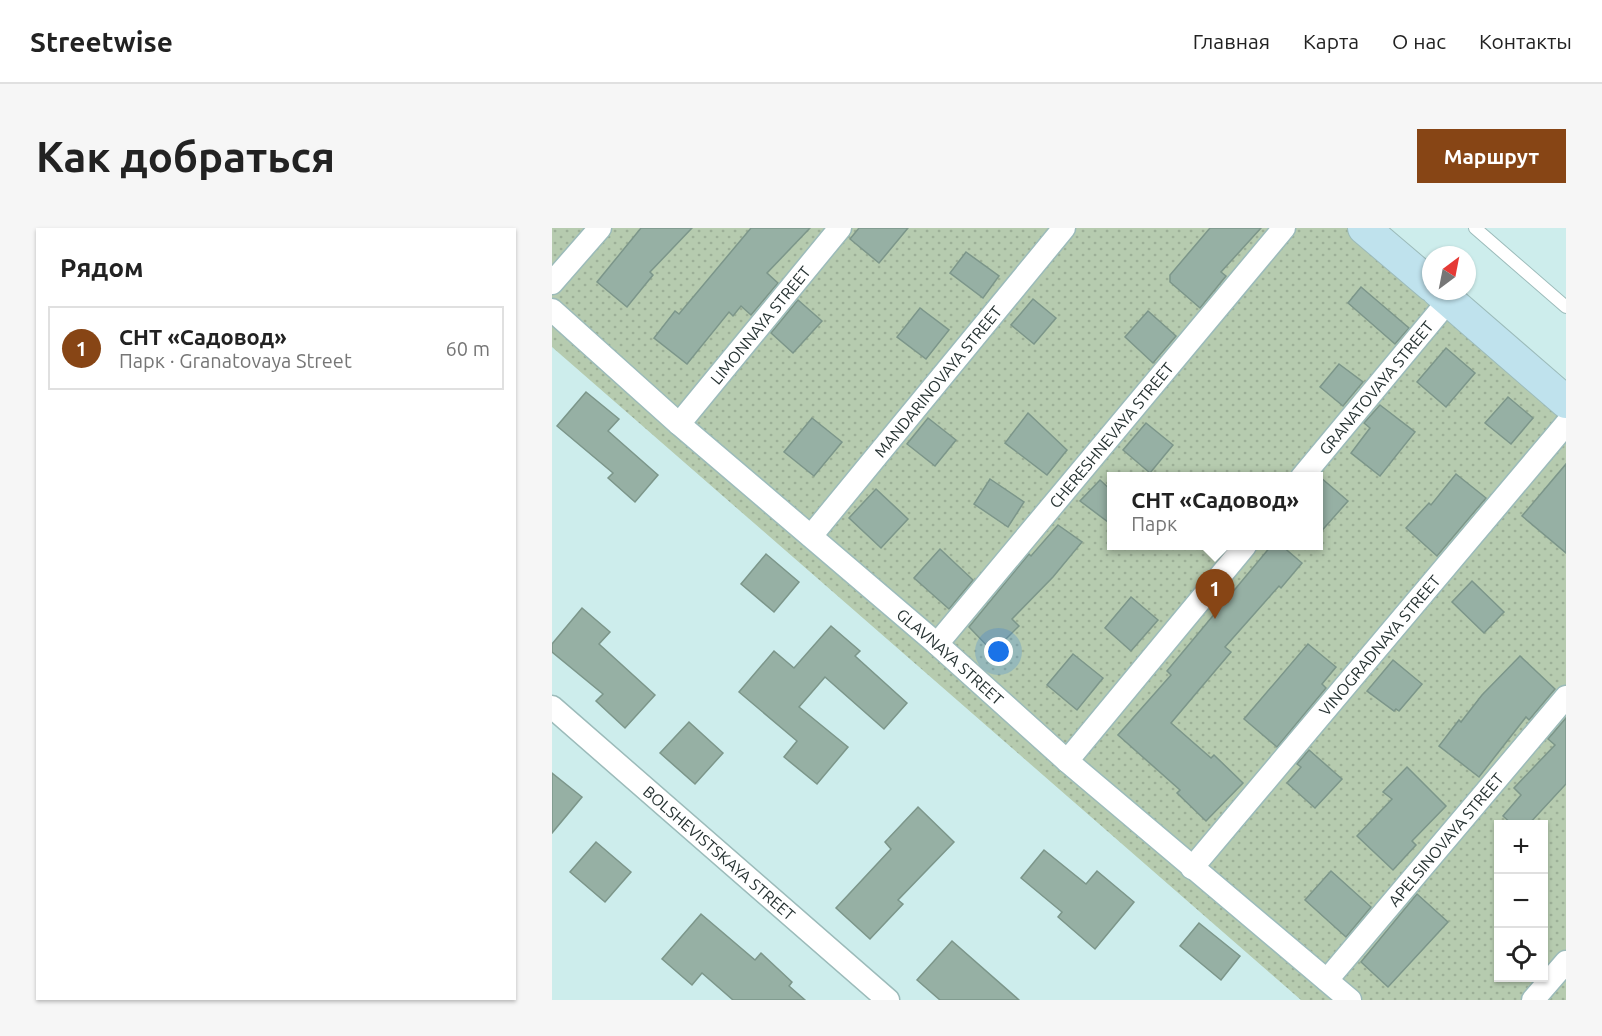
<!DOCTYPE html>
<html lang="ru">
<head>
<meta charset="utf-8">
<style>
  :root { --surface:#fff; --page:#f6f6f6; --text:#222; --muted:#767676; --line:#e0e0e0; --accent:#874515 }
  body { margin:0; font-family:Ubuntu,sans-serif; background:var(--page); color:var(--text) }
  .controls { position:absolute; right:18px; bottom:18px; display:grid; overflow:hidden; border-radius:0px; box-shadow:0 2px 4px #0004 }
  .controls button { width:54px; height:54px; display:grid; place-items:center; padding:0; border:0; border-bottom:2px solid var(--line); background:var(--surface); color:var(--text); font:30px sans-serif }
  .compass { position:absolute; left:870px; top:18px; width:54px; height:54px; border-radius:50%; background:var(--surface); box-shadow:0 2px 4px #0004; rotate:32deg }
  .you { position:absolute; left:447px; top:424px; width:21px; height:21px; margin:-15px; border:4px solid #fff; border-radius:50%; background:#1a73e8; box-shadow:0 0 0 9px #1a73e833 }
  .badge { display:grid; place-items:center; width:39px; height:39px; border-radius:50%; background:var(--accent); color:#fff; font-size:20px; font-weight:700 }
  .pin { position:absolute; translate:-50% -50px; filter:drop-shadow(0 2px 3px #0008) }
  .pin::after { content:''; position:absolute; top:32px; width:21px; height:18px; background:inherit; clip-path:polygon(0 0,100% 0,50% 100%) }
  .popup { position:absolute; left:555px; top:244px; width:216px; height:78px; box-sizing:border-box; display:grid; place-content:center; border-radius:0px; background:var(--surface); filter:drop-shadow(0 2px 4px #0005); font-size:20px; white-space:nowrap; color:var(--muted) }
  .popup b { font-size:22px; color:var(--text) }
  .popup::after { content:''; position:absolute; left:50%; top:100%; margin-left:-12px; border:12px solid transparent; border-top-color:var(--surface) }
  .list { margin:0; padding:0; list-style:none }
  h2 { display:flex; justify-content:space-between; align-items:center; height:78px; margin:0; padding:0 24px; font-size:26px }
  h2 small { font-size:20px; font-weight:400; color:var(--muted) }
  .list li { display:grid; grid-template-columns:39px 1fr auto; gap:18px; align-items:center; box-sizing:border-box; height:84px; margin:0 12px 12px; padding:0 12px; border:2px solid var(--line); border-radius:0px }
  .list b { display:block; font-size:22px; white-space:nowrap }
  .list p { margin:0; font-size:20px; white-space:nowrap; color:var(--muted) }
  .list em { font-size:20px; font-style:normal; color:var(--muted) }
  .icon { flex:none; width:33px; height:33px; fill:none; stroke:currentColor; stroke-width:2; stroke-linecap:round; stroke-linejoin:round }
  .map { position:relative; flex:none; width:1014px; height:772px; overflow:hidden; border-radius:0px }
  header { display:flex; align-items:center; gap:36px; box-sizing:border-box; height:84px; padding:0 30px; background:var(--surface); border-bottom:2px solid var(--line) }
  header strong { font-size:28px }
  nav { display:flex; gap:33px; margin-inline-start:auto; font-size:21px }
  .intro { display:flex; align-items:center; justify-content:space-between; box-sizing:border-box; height:144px; padding:0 36px }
  h1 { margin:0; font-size:42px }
  .button { padding:15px 27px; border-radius:0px; background:var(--accent); color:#fff; font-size:21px; font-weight:700 }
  main { display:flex; gap:36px; padding:0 36px }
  aside { flex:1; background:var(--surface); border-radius:0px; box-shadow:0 2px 4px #0004 }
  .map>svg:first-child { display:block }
  .garden { fill:url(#garden-dots); fill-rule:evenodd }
  .building { fill:#96b0a4; stroke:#7c968a; stroke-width:1.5 }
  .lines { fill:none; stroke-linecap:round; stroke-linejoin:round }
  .lane-casing { stroke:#9cbbba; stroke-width:14 }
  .street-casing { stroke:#9cbbba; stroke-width:25 }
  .secondary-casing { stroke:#9cbbba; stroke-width:34 }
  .lane { stroke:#fff; stroke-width:12 }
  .street { stroke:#fff; stroke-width:22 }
  .secondary { stroke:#bfe2ed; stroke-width:32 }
  .labels { text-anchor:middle; stroke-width:4.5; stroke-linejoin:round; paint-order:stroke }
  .street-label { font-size:16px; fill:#263232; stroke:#fff }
</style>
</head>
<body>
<header>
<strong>Streetwise</strong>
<nav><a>Главная</a><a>Карта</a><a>О нас</a><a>Контакты</a></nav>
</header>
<div class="intro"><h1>Как добраться</h1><a class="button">Маршрут</a></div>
<main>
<aside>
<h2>Рядом<small></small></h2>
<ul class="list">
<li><span class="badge">1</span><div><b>СНТ «Садовод»</b><p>Парк · Granatovaya Street</p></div><em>60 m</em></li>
</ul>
</aside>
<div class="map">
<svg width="1014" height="772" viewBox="0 0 1014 772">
  <defs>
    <pattern id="garden-dots" width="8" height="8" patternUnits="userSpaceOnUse" patternTransform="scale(1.5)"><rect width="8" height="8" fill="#b6cbaf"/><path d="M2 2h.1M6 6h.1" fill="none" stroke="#9caf97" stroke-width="1.8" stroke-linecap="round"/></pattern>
  </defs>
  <rect width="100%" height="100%" fill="#cdedec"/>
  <path class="garden" d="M0 0H804L1014 185V772H749L0 119ZM560 249H766V318H560ZM946 596H992V750H946Z"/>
  <g class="building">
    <polygon points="89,0 140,0 98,44 101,47 75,79 45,54"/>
    <polygon points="199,0 258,0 215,45 226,55 199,87 189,78 181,88 177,84 135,136 102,110 123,83 127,86"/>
    <polygon points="307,0 356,0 327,35 298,11"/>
    <polygon points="658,0 709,0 669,44 674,48 648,80 618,54 618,47"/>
    <polygon points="414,24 447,48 431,70 398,45"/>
    <polygon points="809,59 857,100 843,116 796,75"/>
    <polygon points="481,71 504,90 482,116 459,97"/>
    <polygon points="246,72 270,93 241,125 219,105"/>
    <polygon points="368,80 397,102 374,131 345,109"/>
    <polygon points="596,83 624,108 601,135 573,109"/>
    <polygon points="894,120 923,145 894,179 865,154"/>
    <polygon points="787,136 811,154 791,178 768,159"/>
    <polygon points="34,164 67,191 56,203 106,247 83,274 56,250 61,245 5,198"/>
    <polygon points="956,169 981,190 959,216 933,195"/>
    <polygon points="828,177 863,204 828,248 799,225 818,200 812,195"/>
    <polygon points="476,185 515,222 495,247 453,215"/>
    <polygon points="260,190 290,214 262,248 232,224"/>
    <polygon points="376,190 404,212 383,238 355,216"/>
    <polygon points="594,195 621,217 598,245 571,222"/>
    <polygon points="1014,236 1014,325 970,288"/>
    <polygon points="904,246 934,270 885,328 854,300 877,275 879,277"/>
    <polygon points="768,249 796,273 766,307 766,250"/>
    <polygon points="438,251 472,274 456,299 422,276"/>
    <polygon points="548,252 560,263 560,297 528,273"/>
    <polygon points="324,261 356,291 329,320 297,290"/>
    <polygon points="506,297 530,314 501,349 460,391 467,398 441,424 417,399 477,326 479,328"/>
    <polygon points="719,318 730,318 750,335 729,360 727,358 673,419 679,424 619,495 659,530 662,527 691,555 654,593 625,565 628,562 566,507 619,447 615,443"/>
    <polygon points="388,321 421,352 397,381 362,350"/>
    <polygon points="214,326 247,354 222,384 189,356"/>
    <polygon points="920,353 952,384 932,405 900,374"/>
    <polygon points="579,369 606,392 579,423 553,400"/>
    <polygon points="30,380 58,404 47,416 103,467 73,500 44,473 51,466 0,424 0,416"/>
    <polygon points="279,398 308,423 303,428 355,475 332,501 273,449 247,479 296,519 265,556 232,529 245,513 187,464 222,423 242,440"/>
    <polygon points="756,416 784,439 770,456 774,460 725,519 692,491"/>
    <polygon points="521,426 551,450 525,482 495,457"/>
    <polygon points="968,428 1003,461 977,492 974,489 927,549 887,518 907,492 909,494 930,467"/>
    <polygon points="841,432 870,456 847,483 844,481 842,483 815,463"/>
    <polygon points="1014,490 1014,556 976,597 961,597 951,588 969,567 962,560 1003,517 996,511"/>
    <polygon points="137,494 171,525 143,556 108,525"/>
    <polygon points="757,522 790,551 763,580 735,555 749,539 745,536"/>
    <polygon points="855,539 894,578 860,613 864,617 841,642 805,608 840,571 831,564"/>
    <polygon points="0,545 30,569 0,605"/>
    <polygon points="366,579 402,614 346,672 351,676 318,711 284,680 339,621 333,614"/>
    <polygon points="44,614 79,644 53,674 18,644"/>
    <polygon points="492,622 534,656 545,643 582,674 543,721 506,689 510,684 469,650"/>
    <polygon points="779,643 819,679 794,709 753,672"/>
    <polygon points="865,666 896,694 836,759 809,734"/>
    <polygon points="149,686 203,732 209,725 240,754 237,758 253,772 181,772 150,745 140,757 110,731"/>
    <polygon points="647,695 688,728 669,752 628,718"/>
    <polygon points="400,713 467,772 388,772 365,752"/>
  </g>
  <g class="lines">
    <g class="lane-casing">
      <polyline id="lane" points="923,0 1014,79"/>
    </g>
    <g class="street-casing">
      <g id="street">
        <polyline points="0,55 48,0"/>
        <path id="s1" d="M0 82 127 196 385 416 515 533 798 772"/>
        <path id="s2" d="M127 196 288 0"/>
        <path id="s3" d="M750 249 897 72"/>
        <path id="s4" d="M259 308 512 0"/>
        <path id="s5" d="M385 416 732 0"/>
        <path id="s6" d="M0 479 336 772"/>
        <polyline points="515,533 693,318"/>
        <path id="s7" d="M640 640 1014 196"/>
        <path id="s8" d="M775 752 1014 469"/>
        <polyline points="981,772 1014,734"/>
      </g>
    </g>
    <g class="secondary-casing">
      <g id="secondary">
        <polyline points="812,0 879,57"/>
        <polyline points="886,63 1014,174"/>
      </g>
    </g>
    <use href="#lane" class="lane"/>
    <use href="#street" class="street"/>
    <use href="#secondary" class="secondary"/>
  </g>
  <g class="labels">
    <g class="street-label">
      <text dy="6" stroke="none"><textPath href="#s2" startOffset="128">LIMONNAYA STREET</textPath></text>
      <text dy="6" stroke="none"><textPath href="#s4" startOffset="200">MANDARINOVAYA STREET</textPath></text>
      <text dy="6" stroke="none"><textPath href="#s3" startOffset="116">GRANATOVAYA STREET</textPath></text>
      <text dy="6" stroke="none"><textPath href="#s5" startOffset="272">CHERESHNEVAYA STREET</textPath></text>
      <text dy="6" stroke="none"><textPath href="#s7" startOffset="291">VINOGRADNAYA STREET</textPath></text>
      <text dy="6" stroke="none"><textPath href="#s1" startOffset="528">GLAVNAYA STREET</textPath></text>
      <text dy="6" stroke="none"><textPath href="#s8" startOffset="184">APELSINOVAYA STREET</textPath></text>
      <text dy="6" stroke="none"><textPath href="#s6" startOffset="222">BOLSHEVISTSKAYA STREET</textPath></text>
    </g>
  </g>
</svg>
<div class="controls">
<button>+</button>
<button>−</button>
<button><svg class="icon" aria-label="locate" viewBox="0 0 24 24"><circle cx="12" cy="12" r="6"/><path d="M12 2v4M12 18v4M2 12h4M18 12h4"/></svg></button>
</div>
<svg class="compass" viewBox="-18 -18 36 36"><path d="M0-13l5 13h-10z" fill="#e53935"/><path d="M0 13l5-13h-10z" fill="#767676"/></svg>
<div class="you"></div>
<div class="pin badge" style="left:663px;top:391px">1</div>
<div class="popup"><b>СНТ «Садовод»</b>Парк</div>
</div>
</main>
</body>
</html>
